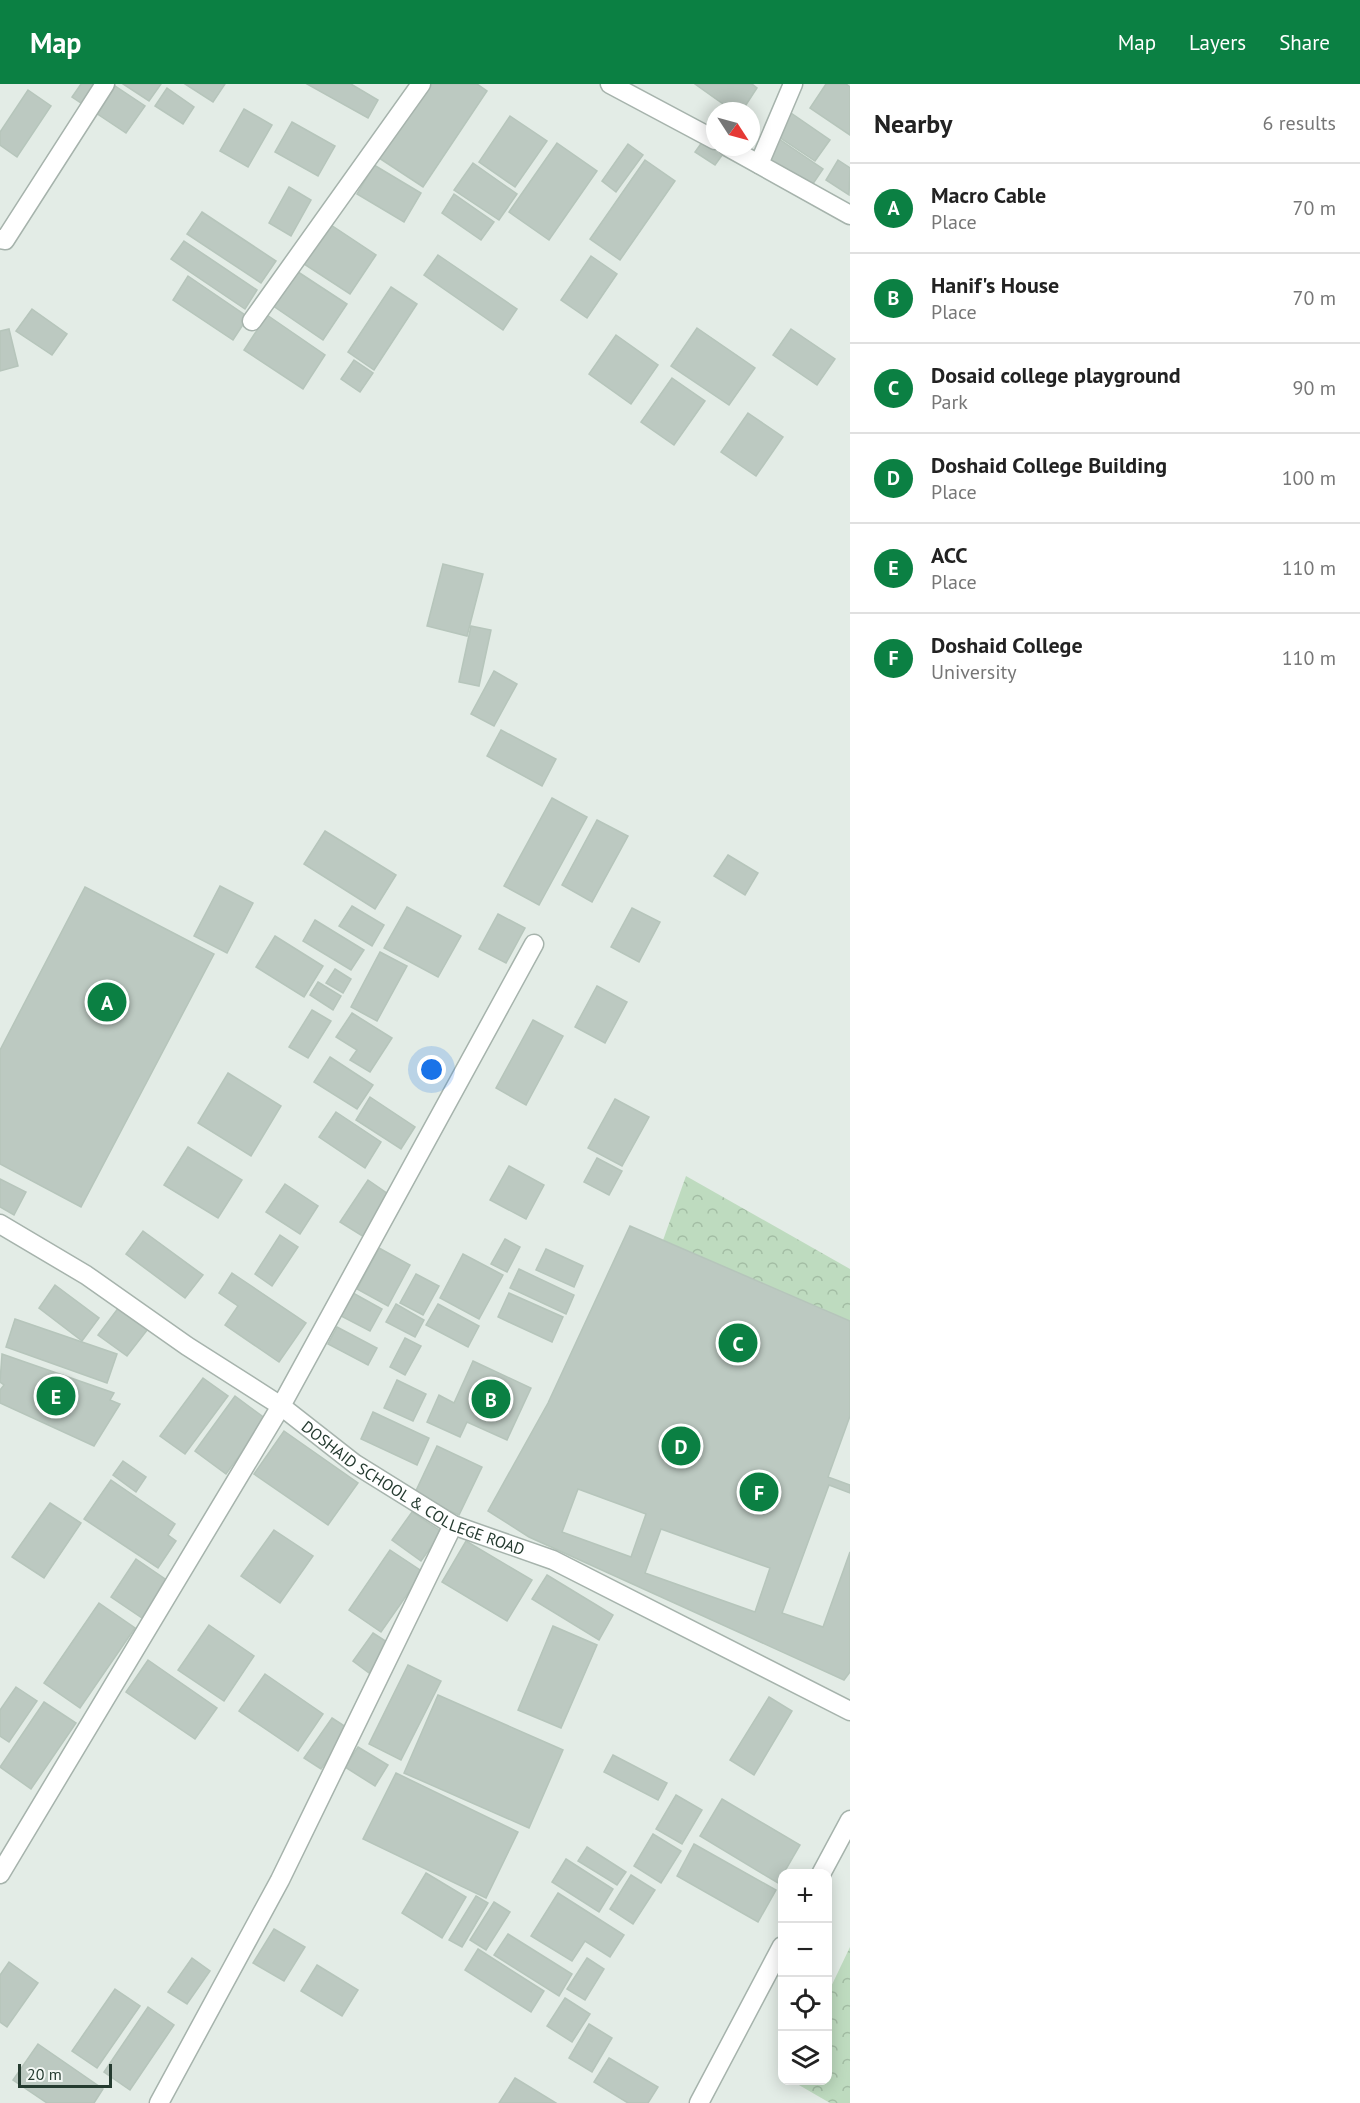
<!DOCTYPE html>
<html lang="en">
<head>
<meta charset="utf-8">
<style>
  :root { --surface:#fff; --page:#f6f6f6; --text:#222; --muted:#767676; --line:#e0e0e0; --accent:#0b8043 }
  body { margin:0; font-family:"PT Sans",sans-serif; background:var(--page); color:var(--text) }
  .controls { position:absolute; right:18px; bottom:18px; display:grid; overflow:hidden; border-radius:12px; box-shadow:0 3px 15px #0003 }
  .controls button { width:54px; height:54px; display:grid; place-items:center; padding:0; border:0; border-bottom:2px solid var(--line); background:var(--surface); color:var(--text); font:30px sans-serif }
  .compass { position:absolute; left:706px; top:18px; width:54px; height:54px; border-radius:50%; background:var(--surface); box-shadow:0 3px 15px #0003; rotate:126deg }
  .scale { position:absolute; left:18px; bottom:15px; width:94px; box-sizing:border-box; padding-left:6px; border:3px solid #253b30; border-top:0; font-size:16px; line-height:21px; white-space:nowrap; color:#253b30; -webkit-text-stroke:4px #f4f8f5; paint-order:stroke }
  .you { position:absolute; left:432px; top:986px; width:21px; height:21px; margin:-15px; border:4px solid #fff; border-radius:50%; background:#1a73e8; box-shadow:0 0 0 9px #1a73e833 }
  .badge { display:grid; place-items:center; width:39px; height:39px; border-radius:50%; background:var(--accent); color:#fff; font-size:20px; font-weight:700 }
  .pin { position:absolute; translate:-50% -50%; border:3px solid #fff; box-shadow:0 2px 6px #0006 }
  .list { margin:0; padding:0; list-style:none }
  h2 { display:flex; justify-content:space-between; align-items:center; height:78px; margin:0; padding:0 24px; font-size:26px }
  h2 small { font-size:20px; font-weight:400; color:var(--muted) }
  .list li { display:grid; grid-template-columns:39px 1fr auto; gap:18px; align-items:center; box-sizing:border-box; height:90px; padding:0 24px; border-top:2px solid var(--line) }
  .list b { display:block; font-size:22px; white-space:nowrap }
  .list p { margin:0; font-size:20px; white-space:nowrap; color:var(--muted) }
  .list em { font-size:20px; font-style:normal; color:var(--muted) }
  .icon { flex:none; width:33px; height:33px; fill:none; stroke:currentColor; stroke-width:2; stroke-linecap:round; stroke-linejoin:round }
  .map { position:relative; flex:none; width:850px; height:2019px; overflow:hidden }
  header { display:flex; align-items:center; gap:36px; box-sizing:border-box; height:84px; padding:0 30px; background:var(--accent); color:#fff }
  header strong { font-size:28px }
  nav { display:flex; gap:33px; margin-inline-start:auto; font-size:21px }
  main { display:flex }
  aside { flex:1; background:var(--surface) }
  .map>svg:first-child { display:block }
  .forest { fill:url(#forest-crowns) }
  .building { fill:#bcc9c1; stroke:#b6c5bb; stroke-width:1.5; fill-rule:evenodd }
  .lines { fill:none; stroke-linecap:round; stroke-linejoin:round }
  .minor-casing { stroke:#a6b3ac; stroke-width:21 }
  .minor { stroke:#fff; stroke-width:18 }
  .labels { text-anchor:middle; stroke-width:5; stroke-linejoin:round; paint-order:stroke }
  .street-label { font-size:16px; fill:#253b30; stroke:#f4f8f5 }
</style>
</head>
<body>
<header>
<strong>Map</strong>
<nav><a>Map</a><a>Layers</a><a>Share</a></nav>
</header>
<main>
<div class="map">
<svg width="850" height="2019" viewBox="0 0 850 2019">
  <defs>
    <pattern id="forest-crowns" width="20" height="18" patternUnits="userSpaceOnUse" patternTransform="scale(1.5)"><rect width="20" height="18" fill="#bedbbf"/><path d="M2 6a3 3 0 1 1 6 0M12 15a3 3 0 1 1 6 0" fill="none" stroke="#a3bda4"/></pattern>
  </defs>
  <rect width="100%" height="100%" fill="#e3ece6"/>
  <g class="forest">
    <polygon points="686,1092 850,1185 850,1332 818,1398 598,1338"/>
    <polygon points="850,1863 850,2019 830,2019 792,1997 828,1996 828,1909"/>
  </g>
  <g class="building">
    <polygon points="81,0 112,0 145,22 126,49 72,13"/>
    <polygon points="123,0 161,0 149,17"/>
    <polygon points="185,0 225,0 213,18"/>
    <polygon points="307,0 351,0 378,16 368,34"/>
    <polygon points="427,0 477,0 487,7 423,103 379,74"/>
    <polygon points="695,0 752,0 757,4 742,27 733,27"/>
    <polygon points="826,0 846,0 850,3 850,51 810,24"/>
    <polygon points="167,4 194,23 183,40 155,22"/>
    <polygon points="28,6 51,22 17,73 0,61 0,48"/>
    <polygon points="244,25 272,41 248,83 220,67"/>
    <polygon points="791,29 830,56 815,77 776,51"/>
    <polygon points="510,32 547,57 515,103 479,78"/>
    <polygon points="292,38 335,62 318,92 275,68"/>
    <polygon points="715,40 715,63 728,63 715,81 695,68"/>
    <polygon points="779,55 823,85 806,110 762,80"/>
    <polygon points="557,59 597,87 549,156 509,128"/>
    <polygon points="628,60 643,71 616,108 602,97"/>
    <polygon points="645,76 675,97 620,176 590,155"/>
    <polygon points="838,76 850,84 849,111 826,96"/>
    <polygon points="473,79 517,110 499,136 454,106"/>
    <polygon points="374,81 421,109 404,138 357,110"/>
    <polygon points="289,103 311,116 291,152 269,139"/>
    <polygon points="454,110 494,138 481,156 442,129"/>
    <polygon points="202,128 276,177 261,199 187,150"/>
    <polygon points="328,139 376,171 350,210 301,178"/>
    <polygon points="184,157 257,206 245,225 171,175"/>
    <polygon points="438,171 517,225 503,246 424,191"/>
    <polygon points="591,172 617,190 587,234 561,216"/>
    <polygon points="292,184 347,220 323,256 269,219"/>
    <polygon points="188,192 248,233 233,256 173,216"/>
    <polygon points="391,203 417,220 374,286 348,268"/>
    <polygon points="32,225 67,250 52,271 16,247"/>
    <polygon points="267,231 325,271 303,305 244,266"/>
    <polygon points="697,244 755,284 729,321 671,282"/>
    <polygon points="9,245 18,282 0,287 0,247"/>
    <polygon points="791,245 835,275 817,301 773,271"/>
    <polygon points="616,251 658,281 631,320 589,290"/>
    <polygon points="354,276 373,289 360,308 341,295"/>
    <polygon points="672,294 705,317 674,361 641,338"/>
    <polygon points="748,329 783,353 756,392 721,368"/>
    <polygon points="443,480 483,490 467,552 427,542"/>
    <polygon points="471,542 491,546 479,602 459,598"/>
    <polygon points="494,587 517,600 494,642 471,630"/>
    <polygon points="501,646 556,675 542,702 487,672"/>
    <polygon points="552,714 587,733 539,821 504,802"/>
    <polygon points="597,736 628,752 592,818 562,801"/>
    <polygon points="325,747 396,791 375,825 304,780"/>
    <polygon points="728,771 758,789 745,811 714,792"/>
    <polygon points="220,802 253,819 227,869 194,852"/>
    <polygon points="85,803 214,870 81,1123 0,1080 0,966"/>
    <polygon points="352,822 384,841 372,862 339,842"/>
    <polygon points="407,823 461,852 438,893 384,864"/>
    <polygon points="632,824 660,838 639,878 611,863"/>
    <polygon points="498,830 525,844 506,879 479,865"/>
    <polygon points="315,836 364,866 351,886 303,857"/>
    <polygon points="275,852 323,882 304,913 256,883"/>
    <polygon points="380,868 407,882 377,937 351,923"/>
    <polygon points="335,885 351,895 343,909 326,899"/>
    <polygon points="318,898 341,912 333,926 310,911"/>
    <polygon points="597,902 627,918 605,959 575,943"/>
    <polygon points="312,926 331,937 308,974 289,963"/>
    <polygon points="352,929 392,954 370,988 350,976 357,966 336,953"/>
    <polygon points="533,936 563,952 526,1021 496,1004"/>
    <polygon points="330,973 373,1001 357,1025 314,998"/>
    <polygon points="228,989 281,1022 251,1072 198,1039"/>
    <polygon points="370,1013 415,1043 401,1065 356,1036"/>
    <polygon points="615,1015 649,1033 622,1082 588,1064"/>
    <polygon points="336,1028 381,1058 365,1084 319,1053"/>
    <polygon points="188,1063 242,1096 218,1134 164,1101"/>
    <polygon points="597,1074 622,1087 609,1111 584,1098"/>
    <polygon points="509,1082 544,1101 526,1135 490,1116"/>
    <polygon points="0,1095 26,1108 14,1131 0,1123"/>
    <polygon points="368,1096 391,1112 364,1153 340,1138"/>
    <polygon points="285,1100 318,1122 300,1150 266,1128"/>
    <path d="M630 1142 850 1237V1332L828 1393 850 1401V1409L829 1401 782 1529 823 1543 850 1468V1588L844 1596 529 1453 488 1427 548 1319ZM578 1405 646 1430 631 1473 562 1448ZM661 1445 770 1484 755 1528 645 1489Z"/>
    <polygon points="143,1147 203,1191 185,1214 126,1170"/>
    <polygon points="280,1151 298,1163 272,1202 255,1190"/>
    <polygon points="505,1155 520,1163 507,1188 491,1180"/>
    <polygon points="379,1164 410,1181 388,1222 357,1205"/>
    <polygon points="546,1165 583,1182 574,1203 536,1186"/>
    <polygon points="463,1170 503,1191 479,1235 440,1214"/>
    <polygon points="519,1185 574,1211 566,1230 510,1204"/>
    <polygon points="232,1189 306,1239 279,1278 225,1241 238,1222 219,1209"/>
    <polygon points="416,1190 439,1202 423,1231 400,1219"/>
    <polygon points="55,1201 99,1234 82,1257 39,1224"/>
    <polygon points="353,1209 382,1225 370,1247 341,1232"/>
    <polygon points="509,1209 563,1233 552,1258 498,1233"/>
    <polygon points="396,1220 424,1236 415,1253 386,1238"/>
    <polygon points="438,1220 479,1242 468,1263 426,1241"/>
    <polygon points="119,1223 148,1245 127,1272 98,1251"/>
    <polygon points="15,1235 117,1270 107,1299 6,1263"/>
    <polygon points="337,1243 377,1264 368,1281 328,1260"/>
    <polygon points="405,1254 421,1262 405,1291 390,1283"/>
    <polygon points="2,1270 114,1309 110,1316 120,1320 94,1362 0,1319 0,1306 4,1301 0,1298"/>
    <polygon points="473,1277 531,1304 507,1356 467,1338 460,1353 427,1338 439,1311 454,1319"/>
    <polygon points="203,1294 228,1312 185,1370 160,1352"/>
    <polygon points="397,1296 426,1310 413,1337 384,1324"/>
    <polygon points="235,1312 266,1335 226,1390 195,1367"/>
    <polygon points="373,1328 429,1354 417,1381 361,1355"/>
    <polygon points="284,1347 358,1399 328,1441 254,1390"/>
    <polygon points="437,1362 482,1383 459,1431 414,1411"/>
    <polygon points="123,1377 146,1393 136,1408 113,1391"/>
    <polygon points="111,1396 175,1440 168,1451 176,1457 158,1484 84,1435"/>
    <polygon points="50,1419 81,1439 44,1494 12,1473"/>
    <polygon points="412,1428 442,1448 421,1477 392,1456"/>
    <polygon points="274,1446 313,1472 280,1519 241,1492"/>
    <polygon points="466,1457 532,1496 507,1537 442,1498"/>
    <polygon points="390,1466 423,1488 381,1548 349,1526"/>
    <polygon points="136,1475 168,1497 142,1534 111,1513"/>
    <polygon points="547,1491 613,1531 599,1556 532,1515"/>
    <polygon points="99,1519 135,1544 80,1624 44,1599"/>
    <polygon points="209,1541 254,1572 224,1617 178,1586"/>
    <polygon points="553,1542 597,1561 561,1644 518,1626"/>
    <polygon points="373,1549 390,1560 369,1589 353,1577"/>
    <polygon points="148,1576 217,1624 195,1655 126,1608"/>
    <polygon points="408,1581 441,1597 401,1676 369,1660"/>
    <polygon points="265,1590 323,1630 298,1667 239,1627"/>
    <polygon points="16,1603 37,1617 9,1658 0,1652 0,1626"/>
    <polygon points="438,1611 563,1666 529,1744 404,1689"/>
    <polygon points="769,1613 792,1627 754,1691 730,1676"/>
    <polygon points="44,1618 76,1639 31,1705 0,1683"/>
    <polygon points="332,1634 349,1645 321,1685 304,1674"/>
    <polygon points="358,1663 388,1681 375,1702 345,1683"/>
    <polygon points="613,1671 667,1699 658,1716 604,1688"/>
    <polygon points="396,1689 518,1748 486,1814 363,1755"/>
    <polygon points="676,1711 702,1726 682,1760 656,1745"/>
    <polygon points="722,1715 800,1761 778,1799 700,1752"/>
    <polygon points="653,1750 681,1767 661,1799 634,1782"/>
    <polygon points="694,1760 776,1806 758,1838 677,1792"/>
    <polygon points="587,1763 626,1788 617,1801 578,1777"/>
    <polygon points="566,1775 613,1805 599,1828 552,1798"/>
    <polygon points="426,1789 466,1813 442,1854 402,1829"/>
    <polygon points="631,1791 655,1806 633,1840 610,1825"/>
    <polygon points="558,1809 624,1851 610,1873 585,1857 572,1877 531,1852"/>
    <polygon points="476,1812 488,1819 462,1863 449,1856"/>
    <polygon points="494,1818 510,1828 486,1866 470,1856"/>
    <polygon points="274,1845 305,1863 284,1897 253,1879"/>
    <polygon points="508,1850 572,1890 559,1912 494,1871"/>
    <polygon points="478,1865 544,1907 531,1928 465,1886"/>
    <polygon points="192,1874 210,1887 187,1920 168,1908"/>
    <polygon points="587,1874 604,1885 585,1916 567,1905"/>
    <polygon points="9,1878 38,1899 7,1943 0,1938 0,1891"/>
    <polygon points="317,1881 358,1906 342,1932 301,1907"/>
    <polygon points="115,1905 140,1922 97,1984 72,1967"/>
    <polygon points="565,1914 590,1930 572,1958 547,1942"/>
    <polygon points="148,1923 174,1941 130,2006 104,1988"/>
    <polygon points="589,1940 612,1954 592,1988 569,1974"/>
    <polygon points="38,1960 103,2005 94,2019 47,2019 13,1996"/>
    <polygon points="609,1974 658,2003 648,2019 628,2019 594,1998"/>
    <polygon points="515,1994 556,2019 499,2019"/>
  </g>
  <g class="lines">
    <g class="minor-casing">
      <g id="minor">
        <polyline points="610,0 715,56"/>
        <polyline points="728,63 850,131"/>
        <polyline points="759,80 793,0"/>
        <polyline points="0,155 5,156 105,0"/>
        <polyline points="252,237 421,0"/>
        <path id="s1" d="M0 1140 86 1191 187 1262 281 1322 355 1380 453 1441 553 1476 850 1627"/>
        <polyline points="0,1790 281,1322 534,860"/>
        <polyline points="821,1790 850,1736"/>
        <polyline points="159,2019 280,1796 453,1441"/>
        <polyline points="699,2019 782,1862"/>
      </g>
    </g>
    <use href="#minor" class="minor"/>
  </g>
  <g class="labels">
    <g class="street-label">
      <text dy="6" stroke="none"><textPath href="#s1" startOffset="492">DOSHAID SCHOOL &amp; COLLEGE ROAD</textPath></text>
    </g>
  </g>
</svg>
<div class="controls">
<button>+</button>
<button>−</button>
<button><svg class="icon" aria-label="locate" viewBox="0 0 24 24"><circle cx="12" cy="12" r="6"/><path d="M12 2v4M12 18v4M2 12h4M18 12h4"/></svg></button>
<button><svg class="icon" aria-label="layers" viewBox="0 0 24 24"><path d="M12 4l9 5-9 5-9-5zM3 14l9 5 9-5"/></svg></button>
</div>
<svg class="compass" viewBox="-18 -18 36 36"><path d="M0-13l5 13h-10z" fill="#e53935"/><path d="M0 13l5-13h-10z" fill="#767676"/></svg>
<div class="scale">20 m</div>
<div class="you"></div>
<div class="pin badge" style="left:107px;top:918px">A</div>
<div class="pin badge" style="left:491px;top:1315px">B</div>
<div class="pin badge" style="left:738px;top:1259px">C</div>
<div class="pin badge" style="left:681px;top:1362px">D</div>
<div class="pin badge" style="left:56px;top:1312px">E</div>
<div class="pin badge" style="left:759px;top:1408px">F</div>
</div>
<aside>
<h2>Nearby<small>6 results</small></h2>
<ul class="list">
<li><span class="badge">A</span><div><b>Macro Cable</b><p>Place</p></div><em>70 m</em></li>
<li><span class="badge">B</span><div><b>Hanif's House</b><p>Place</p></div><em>70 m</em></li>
<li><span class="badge">C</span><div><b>Dosaid college playground</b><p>Park</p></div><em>90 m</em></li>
<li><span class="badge">D</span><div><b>Doshaid College Building</b><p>Place</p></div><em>100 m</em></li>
<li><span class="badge">E</span><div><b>ACC</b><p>Place</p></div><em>110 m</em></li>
<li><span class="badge">F</span><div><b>Doshaid College</b><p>University</p></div><em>110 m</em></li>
</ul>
</aside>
</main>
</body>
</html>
